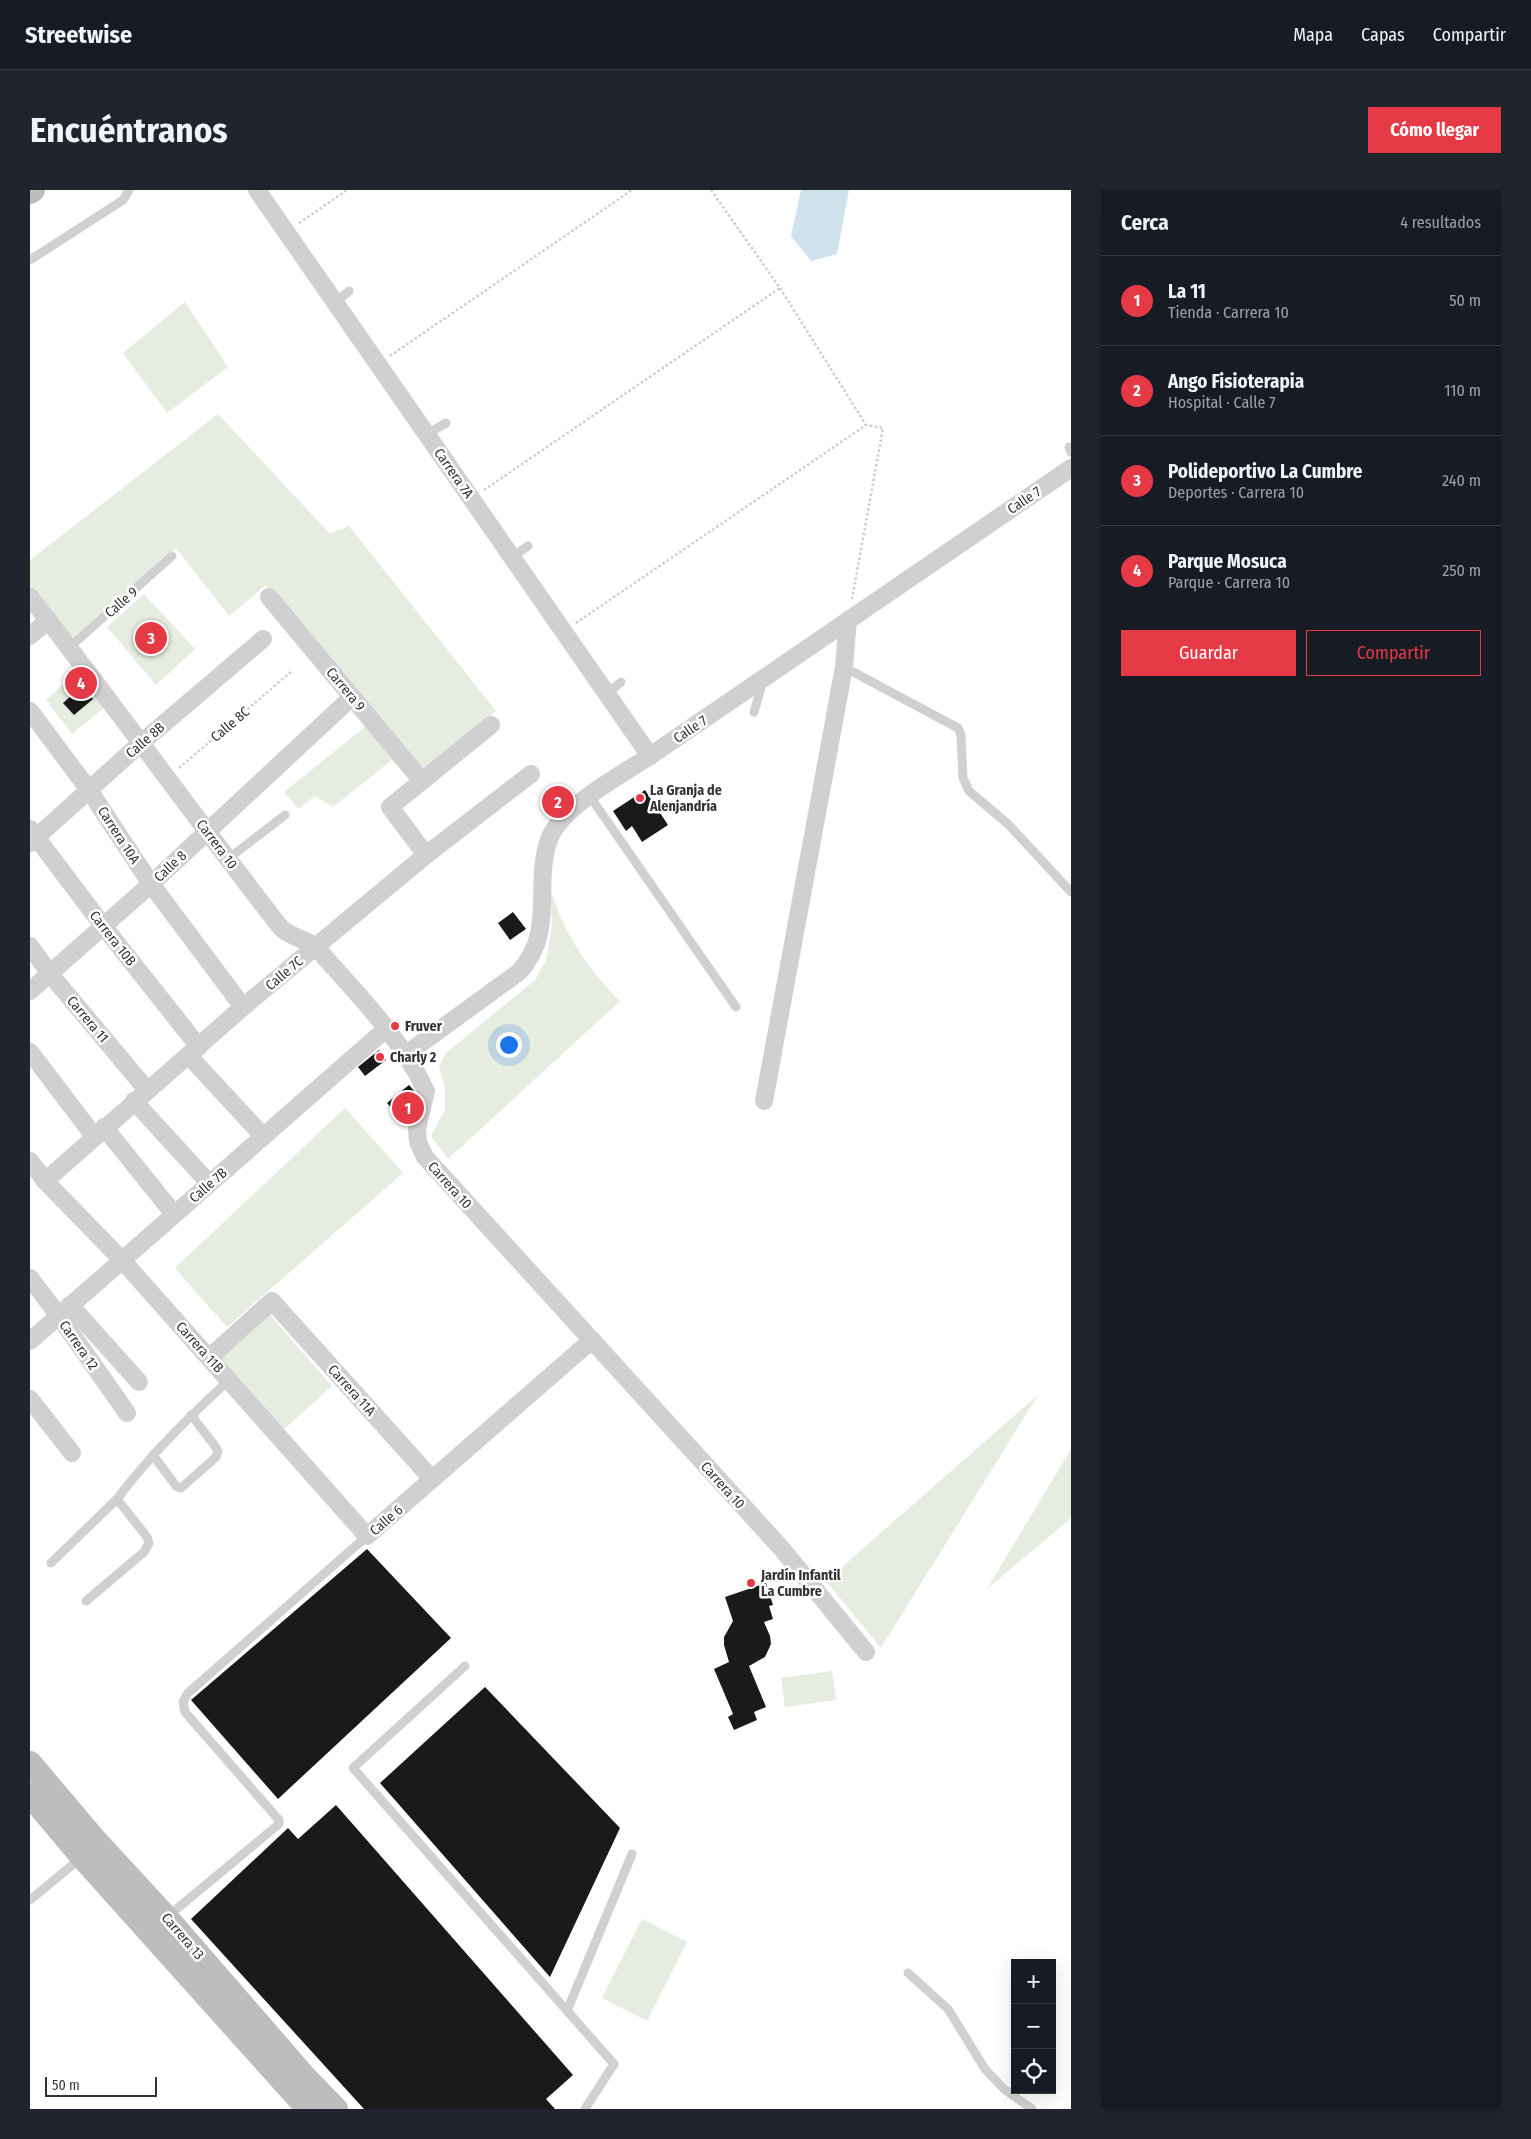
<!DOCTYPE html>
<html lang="es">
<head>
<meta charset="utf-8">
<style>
  :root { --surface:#171b24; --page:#20242c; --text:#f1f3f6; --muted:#9ea1a6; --line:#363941; --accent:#e63946 }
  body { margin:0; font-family:"Fira Sans Condensed",sans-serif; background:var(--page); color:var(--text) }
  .controls { position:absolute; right:15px; bottom:15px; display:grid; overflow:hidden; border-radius:0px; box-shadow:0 5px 20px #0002 }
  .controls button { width:45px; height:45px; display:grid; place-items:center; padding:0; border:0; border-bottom:1px solid var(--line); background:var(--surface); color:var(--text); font:25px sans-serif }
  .scale { position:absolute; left:15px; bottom:12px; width:112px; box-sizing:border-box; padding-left:5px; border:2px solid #333; border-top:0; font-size:14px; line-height:18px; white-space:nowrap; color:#333; -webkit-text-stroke:4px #fff; paint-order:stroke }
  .you { position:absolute; left:478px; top:854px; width:18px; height:18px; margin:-12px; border:4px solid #fff; border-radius:50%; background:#1a73e8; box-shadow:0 0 0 8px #1a73e833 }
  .badge { display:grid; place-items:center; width:32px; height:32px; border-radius:50%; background:var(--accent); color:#fff; font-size:16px; font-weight:700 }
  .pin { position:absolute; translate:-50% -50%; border:2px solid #fff; box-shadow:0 1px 5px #0006 }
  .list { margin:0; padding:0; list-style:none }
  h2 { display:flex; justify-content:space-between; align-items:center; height:65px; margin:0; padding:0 20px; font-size:21px }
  h2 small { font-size:16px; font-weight:400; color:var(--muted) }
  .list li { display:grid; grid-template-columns:32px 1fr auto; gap:15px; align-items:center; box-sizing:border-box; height:90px; padding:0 20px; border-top:1px solid var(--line) }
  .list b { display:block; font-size:19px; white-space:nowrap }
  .list p { margin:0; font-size:16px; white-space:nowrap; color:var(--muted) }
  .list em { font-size:16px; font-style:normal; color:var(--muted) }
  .actions { display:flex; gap:10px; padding:15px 20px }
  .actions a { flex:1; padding:11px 0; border:1px solid var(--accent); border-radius:0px; text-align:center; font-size:18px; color:var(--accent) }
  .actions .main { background:var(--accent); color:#fff }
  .icon { flex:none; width:28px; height:28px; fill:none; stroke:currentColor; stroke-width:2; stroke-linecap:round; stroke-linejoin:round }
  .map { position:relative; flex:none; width:1041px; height:1919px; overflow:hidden; border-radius:0px }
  header { display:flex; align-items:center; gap:30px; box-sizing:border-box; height:70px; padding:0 25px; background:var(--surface); border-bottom:1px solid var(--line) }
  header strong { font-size:24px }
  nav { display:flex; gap:28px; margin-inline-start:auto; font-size:18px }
  .intro { display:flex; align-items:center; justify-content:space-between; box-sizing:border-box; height:120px; padding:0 30px }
  h1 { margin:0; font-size:35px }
  .button { padding:12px 22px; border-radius:0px; background:var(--accent); color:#fff; font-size:18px; font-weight:700 }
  main { display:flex; gap:30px; padding:0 30px }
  aside { flex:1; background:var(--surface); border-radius:0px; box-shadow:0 5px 20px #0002 }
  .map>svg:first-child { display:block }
  .green { fill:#e6ecdf }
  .water { fill:#cfe2ee }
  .building { fill:#1a1a1a }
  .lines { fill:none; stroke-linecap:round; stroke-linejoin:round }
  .path { stroke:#cdcdcd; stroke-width:2.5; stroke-dasharray:2.5 2.5; stroke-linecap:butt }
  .lane { stroke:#d0d0d0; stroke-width:9 }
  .street { stroke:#d0d0d0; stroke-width:18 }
  .secondary { stroke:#bdbdbd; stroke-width:24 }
  .poi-dot { fill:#e63946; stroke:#fff; stroke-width:2 }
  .labels { text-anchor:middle; stroke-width:5; stroke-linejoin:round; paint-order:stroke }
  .street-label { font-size:14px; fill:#333; stroke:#fff }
  .poi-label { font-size:14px; font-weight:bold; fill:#333; stroke:#fff; text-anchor:start }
</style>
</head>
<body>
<header>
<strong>Streetwise</strong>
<nav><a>Mapa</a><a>Capas</a><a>Compartir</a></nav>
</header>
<div class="intro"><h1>Encuéntranos</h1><a class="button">Cómo llegar</a></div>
<main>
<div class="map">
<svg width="1041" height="1919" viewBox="0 0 1041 1919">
  <rect width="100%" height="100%" fill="#fff"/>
  <g class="green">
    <polygon points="155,112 198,177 137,223 93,163"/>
    <polygon points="188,224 300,344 319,336 466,521 381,590 362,570 303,617 285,606 268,619 254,602 346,528 236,395 199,426 146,358 44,452 0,396 0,370"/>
    <polygon points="114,404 165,459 126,495 77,437"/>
    <polygon points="54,476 81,512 42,544 16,510"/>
    <path d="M520 697C531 739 559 781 590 811L418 969 401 946 415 920V898L409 876 416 863 505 790 517 768 522 734Z"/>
    <polygon points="315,918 373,983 197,1137 145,1078"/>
    <polygon points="240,1125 302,1196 252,1241 189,1171"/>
    <polygon points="1008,1205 851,1458 796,1391"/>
    <polygon points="1041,1259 1041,1328 957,1399"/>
    <polygon points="802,1481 806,1510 755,1517 751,1488"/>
    <polygon points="612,1729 657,1752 617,1831 572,1808"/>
  </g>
  <polygon class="water" points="771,0 819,0 807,64 781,71 761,46"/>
  <g class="building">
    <polygon points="53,495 63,509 44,525 33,513"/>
    <polygon points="615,600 638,635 612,652 602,636 596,641 583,621"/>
    <polygon points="483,722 496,739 480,750 468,733"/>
    <polygon points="349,860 356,870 335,886 328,877"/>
    <polygon points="379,895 385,902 381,919 370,928 357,913"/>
    <polygon points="337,1359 421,1448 248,1609 161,1510"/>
    <polygon points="736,1393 743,1415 739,1416 743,1429 734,1432 740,1446 741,1454 735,1467 719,1476 736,1517 724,1522 727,1530 704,1540 698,1527 703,1524 684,1479 699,1472 694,1455 694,1447 703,1431 695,1407"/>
    <polygon points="455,1497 590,1638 520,1787 350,1593"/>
    <polygon points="306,1615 543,1885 516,1909 525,1919 334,1919 161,1729 258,1638 268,1649"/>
  </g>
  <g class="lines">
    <g class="path">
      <polyline points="681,0 750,98 836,235"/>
      <polyline points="269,33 317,0"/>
      <polyline points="360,166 602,0"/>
      <polyline points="454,300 750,98"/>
      <polyline points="546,433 836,235 853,238 822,409"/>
      <polyline points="149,578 262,481"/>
    </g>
    <g class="lane">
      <polyline points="0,70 93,10 99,0"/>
      <polyline points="306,112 319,101"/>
      <polyline points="397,244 416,233"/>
      <polyline points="1039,257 1041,262"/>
      <polyline points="482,367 498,356"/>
      <polyline points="40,457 142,366"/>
      <polyline points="814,477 928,538 931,545 933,588 939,601 978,634 1041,702"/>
      <polyline points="577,504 591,492"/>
      <polyline points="724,522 733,491"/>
      <polyline points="559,605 706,817"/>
      <polyline points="198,669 255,625"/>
      <polyline points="123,1265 146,1296 151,1298 186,1267 188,1261 185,1256 161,1225"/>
      <polyline points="21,1373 87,1309"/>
      <path d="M56 1411 114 1362 119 1353 117 1347 87 1309C120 1265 159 1227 199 1190"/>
      <polyline points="435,1476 323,1578 584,1874 555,1919"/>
      <polyline points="0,1710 52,1667"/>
      <polyline points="137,1727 249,1634 249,1630 155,1522 153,1512 158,1503 337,1346"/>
      <polyline points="878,1783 918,1819 955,1879 974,1899 1002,1919"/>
      <polyline points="537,1821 602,1664"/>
    </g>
    <g class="street">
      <polyline points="227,0 620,566"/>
      <path d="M0 407C85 516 166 629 251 738 263 748 272 748 285 756 324 801 371 847 396 901L387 939 388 952 395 967 752 1359 836 1462"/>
      <polyline points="239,407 392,591"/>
      <polyline points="0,446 18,430"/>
      <polyline points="0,521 59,600 121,694 213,817"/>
      <polyline points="0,639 74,737 169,857"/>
      <polyline points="0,653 111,553 233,449"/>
      <polyline points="396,665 360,617 461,535"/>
      <polyline points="0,756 20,784 117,900"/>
      <polyline points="0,801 121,694 322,507"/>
      <polyline points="0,862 64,946"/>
      <path d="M375 865 489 782C527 741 502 693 520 647 534 615 591 585 620 566L1041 278"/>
      <polyline points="159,866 233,946"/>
      <polyline points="104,911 179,993"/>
      <polyline points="734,911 814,477 818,430"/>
      <polyline points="74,937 144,1024"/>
      <polyline points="0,971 15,991 92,1070 337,1346 562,1150"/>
      <polyline points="15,991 213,817 396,665 501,584"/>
      <polyline points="0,1088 29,1126 97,1223"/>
      <polyline points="40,1115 109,1192"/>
      <polyline points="0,1151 356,839"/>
      <polyline points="179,1168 242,1111 402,1289"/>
      <polyline points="0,1209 42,1263"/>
    </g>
    <g class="secondary">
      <polyline points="0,2 3,0"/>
      <polyline points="0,1573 65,1650 137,1728 274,1886 306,1919"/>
      <polyline points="0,1605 52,1667 278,1919"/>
    </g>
  </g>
  <g class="poi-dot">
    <circle cx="610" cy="608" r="5"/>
    <circle cx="365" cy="836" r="5"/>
    <circle cx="350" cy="867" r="5"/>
    <circle cx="721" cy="1393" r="5"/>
  </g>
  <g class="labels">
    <g class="street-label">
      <text transform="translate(424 283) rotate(55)" y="5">Carrera 7A</text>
      <text transform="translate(994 310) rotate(-34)" y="5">Calle 7</text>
      <text transform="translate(91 412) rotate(-41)" y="5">Calle 9</text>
      <text transform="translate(316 499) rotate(50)" y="5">Carrera 9</text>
      <text transform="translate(200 534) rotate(-40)" y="5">Calle 8C</text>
      <text transform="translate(660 539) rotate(-34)" y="5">Calle 7</text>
      <text transform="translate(115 550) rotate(-41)" y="5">Calle 8B</text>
      <text transform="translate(89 645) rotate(57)" y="5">Carrera 10A</text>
      <text transform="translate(187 654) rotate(53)" y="5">Carrera 10</text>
      <text transform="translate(140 676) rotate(-43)" y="5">Calle 8</text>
      <text transform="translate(83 748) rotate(52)" y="5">Carrera 10B</text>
      <text transform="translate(254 783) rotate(-40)" y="5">Calle 7C</text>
      <text transform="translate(58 829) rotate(50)" y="5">Carrera 11</text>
      <text transform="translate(178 995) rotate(-41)" y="5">Calle 7B</text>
      <text transform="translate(420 995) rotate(48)" y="5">Carrera 10</text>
      <text transform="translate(49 1155) rotate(55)" y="5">Carrera 12</text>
      <text transform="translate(170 1157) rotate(48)" y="5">Carrera 11B</text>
      <text transform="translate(322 1200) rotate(48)" y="5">Carrera 11A</text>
      <text transform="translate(693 1295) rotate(48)" y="5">Carrera 10</text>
      <text transform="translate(356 1330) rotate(-41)" y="5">Calle 6</text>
      <text transform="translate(153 1746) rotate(49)" y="5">Carrera 13</text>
    </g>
    <g class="poi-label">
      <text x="620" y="605">La Granja de<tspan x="620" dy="16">Alenjandría</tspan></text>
      <text x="375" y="841">Fruver</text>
      <text x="360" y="872">Charly 2</text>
      <text x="731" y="1390">Jardín Infantil<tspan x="731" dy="16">La Cumbre</tspan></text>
    </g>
  </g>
</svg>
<div class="controls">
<button>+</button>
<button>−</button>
<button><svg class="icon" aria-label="locate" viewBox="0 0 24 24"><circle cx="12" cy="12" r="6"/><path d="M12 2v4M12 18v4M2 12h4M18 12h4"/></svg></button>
</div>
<div class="scale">50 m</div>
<div class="you"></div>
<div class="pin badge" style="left:378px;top:918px">1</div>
<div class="pin badge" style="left:528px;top:612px">2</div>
<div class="pin badge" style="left:121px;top:448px">3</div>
<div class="pin badge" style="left:51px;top:493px">4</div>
</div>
<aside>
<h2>Cerca<small>4 resultados</small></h2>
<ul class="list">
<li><span class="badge">1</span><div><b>La 11</b><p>Tienda · Carrera 10</p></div><em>50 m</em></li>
<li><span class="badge">2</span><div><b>Ango Fisioterapia</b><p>Hospital · Calle 7</p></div><em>110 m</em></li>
<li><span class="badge">3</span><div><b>Polideportivo La Cumbre</b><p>Deportes · Carrera 10</p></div><em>240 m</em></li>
<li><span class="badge">4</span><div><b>Parque Mosuca</b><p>Parque · Carrera 10</p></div><em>250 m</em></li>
</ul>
<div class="actions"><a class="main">Guardar</a><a>Compartir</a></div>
</aside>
</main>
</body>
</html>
